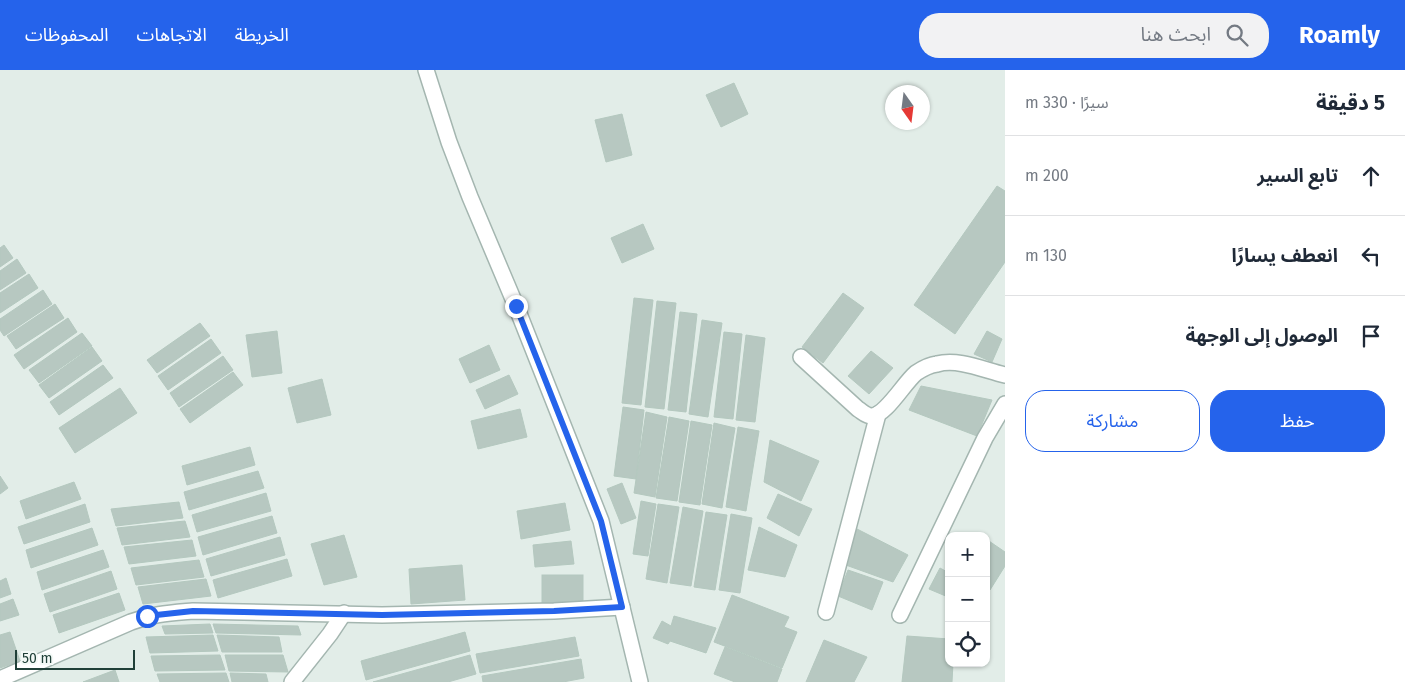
<!DOCTYPE html>
<html lang="ar">
<head>
<meta charset="utf-8">
<style>
  :root { --surface:#fff; --page:#f2f2f3; --text:#1f2937; --muted:#747a83; --line:#e0e1e3; --accent:#2563eb }
  body { margin:0; font-family:"Fira Sans","Noto Sans Arabic",sans-serif; background:var(--page); color:var(--text); direction:rtl }
  .controls { position:absolute; right:15px; bottom:15px; display:grid; overflow:hidden; border-radius:10px; box-shadow:0 1px 4px #0004 }
  .controls button { width:45px; height:45px; display:grid; place-items:center; padding:0; border:0; border-bottom:1px solid var(--line); background:var(--surface); color:var(--text); font:25px sans-serif }
  .compass { position:absolute; left:885px; top:15px; width:45px; height:45px; border-radius:50%; background:var(--surface); box-shadow:0 1px 4px #0004; rotate:166deg }
  .scale { position:absolute; left:15px; bottom:12px; width:120px; box-sizing:border-box; padding-left:5px; border:2px solid #204038; border-top:0; font-size:14px; line-height:18px; white-space:nowrap; color:#204038; -webkit-text-stroke:4px #f3f9f6; paint-order:stroke }
  .stop { position:absolute; width:15px; height:15px; margin:-11px; border:4px solid #2563eb; border-radius:50%; background:#fff }
  .stop.end { background:#2563eb; border-color:#fff; box-shadow:0 1px 5px #0008 }
  .list { margin:0; padding:0; list-style:none }
  h2 { display:flex; justify-content:space-between; align-items:center; height:65px; margin:0; padding:0 20px; font-size:21px }
  h2 small { font-size:16px; font-weight:400; color:var(--muted) }
  .list li { display:grid; grid-template-columns:32px 1fr auto; gap:15px; align-items:center; box-sizing:border-box; height:80px; padding:0 20px; border-top:1px solid var(--line) }
  .list b { display:block; font-size:19px; white-space:nowrap }
  .list em { font-size:16px; font-style:normal; color:var(--muted) }
  .actions { display:flex; gap:10px; padding:15px 20px }
  .actions a { flex:1; padding:11px 0; border:1px solid var(--accent); border-radius:20px; text-align:center; font-size:18px; color:var(--accent) }
  .actions .main { background:var(--accent); color:#fff }
  .icon { flex:none; width:28px; height:28px; fill:none; stroke:currentColor; stroke-width:2; stroke-linecap:round; stroke-linejoin:round }
  .map { position:relative; flex:none; width:1005px; height:612px; overflow:hidden; direction:ltr }
  header { display:flex; align-items:center; gap:30px; box-sizing:border-box; height:70px; padding:0 25px; background:var(--accent); color:#fff }
  header strong { font-size:24px }
  nav { display:flex; gap:28px; margin-inline-start:auto; font-size:18px }
  .search { width:350px; height:45px; background:var(--page); display:flex; align-items:center; gap:12px; box-sizing:border-box; padding:0 18px; border-radius:20px; color:var(--muted); font-size:19px }
  main { display:flex }
  aside { flex:1; background:var(--surface) }
  .map>svg:first-child { display:block }
  .building { fill:#b7c8c1; stroke:#b4c8bf }
  .lines { fill:none; stroke-linecap:round; stroke-linejoin:round }
  .minor-casing { stroke:#a4b6b0; stroke-width:18 }
  .tertiary-casing { stroke:#a4b6b0; stroke-width:18 }
  .minor { stroke:#fff; stroke-width:15 }
  .tertiary { stroke:#fff; stroke-width:15 }
  .route { stroke:#2563eb; stroke-width:6 }
</style>
</head>
<body>
<header>
<strong>Roamly</strong>
<div class="search"><svg class="icon" aria-label="search" viewBox="0 0 24 24"><circle cx="10" cy="10" r="6"/><path d="M15 15l6 6"/></svg>ابحث هنا</div>
<nav><a>الخريطة</a><a>الاتجاهات</a><a>المحفوظات</a></nav>
</header>
<main>
<aside>
<h2>5 دقيقة<small>سيرًا · 330 m</small></h2>
<ul class="list">
<li><svg class="icon" aria-label="ahead" viewBox="0 0 24 24"><path d="M12 20V5M6 11l6-6 6 6"/></svg><div><b>تابع السير</b></div><em>200 m</em></li>
<li><svg class="icon" aria-label="left" viewBox="0 0 24 24"><path d="M17 20v-9H6M10 6l-5 5 5 5"/></svg><div><b>انعطف يسارًا</b></div><em>130 m</em></li>
<li><svg class="icon" aria-label="arrive" viewBox="0 0 24 24"><path d="M6 21V4h12l-3 4 3 4H6"/></svg><div><b>الوصول إلى الوجهة</b></div></li>
</ul>
<div class="actions"><a class="main">حفظ</a><a>مشاركة</a></div>
</aside>
<div class="map">
<svg width="1005" height="612" viewBox="0 0 1005 612">
  <rect width="100%" height="100%" fill="#e2ede8"/>
  <g class="building">
    <polygon points="734,13 748,44 721,57 706,25"/>
    <polygon points="622,44 632,85 606,92 595,50"/>
    <polygon points="997,116 1005,121 1005,192 955,264 914,235"/>
    <polygon points="643,154 654,179 622,193 611,168"/>
    <polygon points="4,175 13,188 0,197 0,178"/>
    <polygon points="17,189 26,203 0,220 0,201"/>
    <polygon points="29,204 38,218 0,243 0,223"/>
    <polygon points="43,220 52,234 4,266 0,260 0,249"/>
    <polygon points="843,223 864,238 823,293 802,277"/>
    <polygon points="634,228 653,230 641,335 622,333"/>
    <polygon points="657,231 676,233 664,339 645,337"/>
    <polygon points="55,234 64,248 16,279 7,266"/>
    <polygon points="680,242 697,244 686,342 668,340"/>
    <polygon points="68,248 77,262 24,299 14,285"/>
    <polygon points="702,250 722,253 708,347 689,344"/>
    <polygon points="200,253 210,266 157,303 147,290"/>
    <polygon points="277,261 282,303 252,307 246,265"/>
    <polygon points="987,261 1002,269 992,292 974,284"/>
    <polygon points="724,262 742,264 733,349 714,347"/>
    <polygon points="82,263 92,276 39,313 29,300"/>
    <polygon points="746,265 765,268 755,352 736,350"/>
    <polygon points="211,269 221,283 168,320 158,306"/>
    <polygon points="489,275 500,300 470,313 459,289"/>
    <polygon points="92,277 102,291 49,328 39,315"/>
    <polygon points="871,281 893,298 869,324 848,306"/>
    <polygon points="223,286 233,300 179,337 170,323"/>
    <polygon points="103,295 113,308 59,345 50,332"/>
    <polygon points="233,302 243,315 190,353 180,339"/>
    <polygon points="509,305 518,324 485,339 476,320"/>
    <polygon points="322,309 331,345 297,353 288,318"/>
    <polygon points="921,316 992,330 977,366 909,340"/>
    <polygon points="120,318 137,343 75,383 59,358"/>
    <polygon points="623,337 644,340 636,409 614,406"/>
    <polygon points="520,339 527,367 478,379 471,351"/>
    <polygon points="646,342 667,347 655,427 634,423"/>
    <polygon points="669,347 689,351 677,431 656,428"/>
    <polygon points="691,351 712,355 700,435 679,432"/>
    <polygon points="714,353 735,358 722,438 702,434"/>
    <polygon points="738,357 759,361 746,441 726,437"/>
    <polygon points="770,370 819,391 801,431 764,412"/>
    <polygon points="250,377 255,395 187,415 182,396"/>
    <polygon points="258,401 264,418 189,440 184,422"/>
    <polygon points="0,406 8,418 0,424"/>
    <polygon points="74,412 81,429 26,449 20,431"/>
    <polygon points="622,413 636,448 621,454 607,419"/>
    <polygon points="266,423 271,441 197,462 192,445"/>
    <polygon points="778,424 812,439 799,466 767,448"/>
    <polygon points="641,431 656,434 648,486 633,484"/>
    <polygon points="179,432 183,448 116,456 111,439"/>
    <polygon points="565,433 570,460 521,469 517,441"/>
    <polygon points="85,434 90,452 24,474 18,457"/>
    <polygon points="658,434 679,437 667,513 646,509"/>
    <polygon points="683,437 703,441 691,516 670,513"/>
    <polygon points="706,442 727,445 715,520 694,517"/>
    <polygon points="731,444 752,448 740,523 719,520"/>
    <polygon points="272,446 277,463 203,485 198,467"/>
    <polygon points="185,451 190,467 122,475 117,458"/>
    <polygon points="759,457 797,475 785,507 748,500"/>
    <polygon points="92,458 98,475 31,498 26,480"/>
    <polygon points="857,459 908,485 893,512 843,494"/>
    <polygon points="344,465 357,507 324,515 311,474"/>
    <polygon points="280,467 285,485 211,506 206,489"/>
    <polygon points="986,469 1005,482 1005,496 990,520 986,518"/>
    <polygon points="192,470 196,486 129,494 124,477"/>
    <polygon points="571,471 574,494 535,497 533,475"/>
    <polygon points="103,480 109,497 42,520 37,502"/>
    <polygon points="287,489 292,506 218,528 213,510"/>
    <polygon points="199,490 204,507 136,515 131,498"/>
    <polygon points="462,495 465,530 411,534 409,499"/>
    <polygon points="940,498 949,503 948,527 929,519"/>
    <polygon points="848,500 883,512 872,540 838,526"/>
    <polygon points="111,501 117,519 50,542 44,524"/>
    <rect x="542" y="505" width="41" height="28"/>
    <polygon points="6,508 11,524 0,528 0,511"/>
    <polygon points="206,509 211,526 143,534 138,517"/>
    <polygon points="119,523 125,540 59,563 53,545"/>
    <polygon points="732,525 789,547 784,557 797,562 782,598 714,572"/>
    <polygon points="13,529 19,545 0,551 0,534"/>
    <polygon points="674,546 716,558 706,583 670,571 668,574 653,568 662,551 671,556"/>
    <polygon points="210,554 213,563 165,564 162,556"/>
    <polygon points="213,554 298,556 301,565 216,563"/>
    <polygon points="10,562 20,591 0,598 0,565"/>
    <polygon points="465,562 470,581 366,610 361,591"/>
    <polygon points="213,565 218,581 150,583 146,567"/>
    <polygon points="217,565 279,567 282,582 222,582"/>
    <polygon points="907,566 949,569 949,593 953,593 952,612 902,612"/>
    <polygon points="575,567 579,586 480,603 476,584"/>
    <polygon points="824,570 867,587 854,612 806,612"/>
    <polygon points="725,577 782,599 777,612 735,612 714,604"/>
    <polygon points="220,585 225,600 155,601 151,586"/>
    <polygon points="225,585 283,585 288,602 229,601"/>
    <polygon points="470,585 476,604 448,612 373,612"/>
    <polygon points="581,589 584,608 563,612 483,612 482,606"/>
    <polygon points="115,600 119,612 83,612"/>
    <polygon points="226,603 229,612 160,612 157,604"/>
    <polygon points="230,603 266,604 268,612 232,612"/>
  </g>
  <g class="lines">
    <g class="minor-casing">
      <g id="minor">
        <path d="M801 287 858 339C863 342 866 346 872 346 886 345 904 313 916 303 922 299 929 295 937 294 958 288 984 300 1005 305"/>
        <polyline points="826,542 878,344"/>
        <polyline points="900,545 985,368 1005,334"/>
        <path d="M0 609 131 552C152 544 171 543 193 541L382 545 554 541 622 537"/>
        <polyline points="292,612 330,564 344,543"/>
      </g>
    </g>
    <g class="tertiary-casing">
      <polyline id="tertiary" points="426,0 449,72 470,127 516,236 601,451 640,612"/>
    </g>
    <use href="#minor" class="minor"/>
    <use href="#tertiary" class="tertiary"/>
  </g>
  <g class="lines">
    <polyline class="route" points="147,546 193,541 382,545 554,541 622,537 601,451 516,236"/>
  </g>
</svg>
<div class="controls">
<button>+</button>
<button>−</button>
<button><svg class="icon" aria-label="locate" viewBox="0 0 24 24"><circle cx="12" cy="12" r="6"/><path d="M12 2v4M12 18v4M2 12h4M18 12h4"/></svg></button>
</div>
<svg class="compass" viewBox="-18 -18 36 36"><path d="M0-13l5 13h-10z" fill="#e53935"/><path d="M0 13l5-13h-10z" fill="#747a83"/></svg>
<div class="scale">50 m</div>
<div class="stop" style="left:147px;top:546px"></div>
<div class="stop end" style="left:516px;top:236px"></div>
</div>
</main>
</body>
</html>
